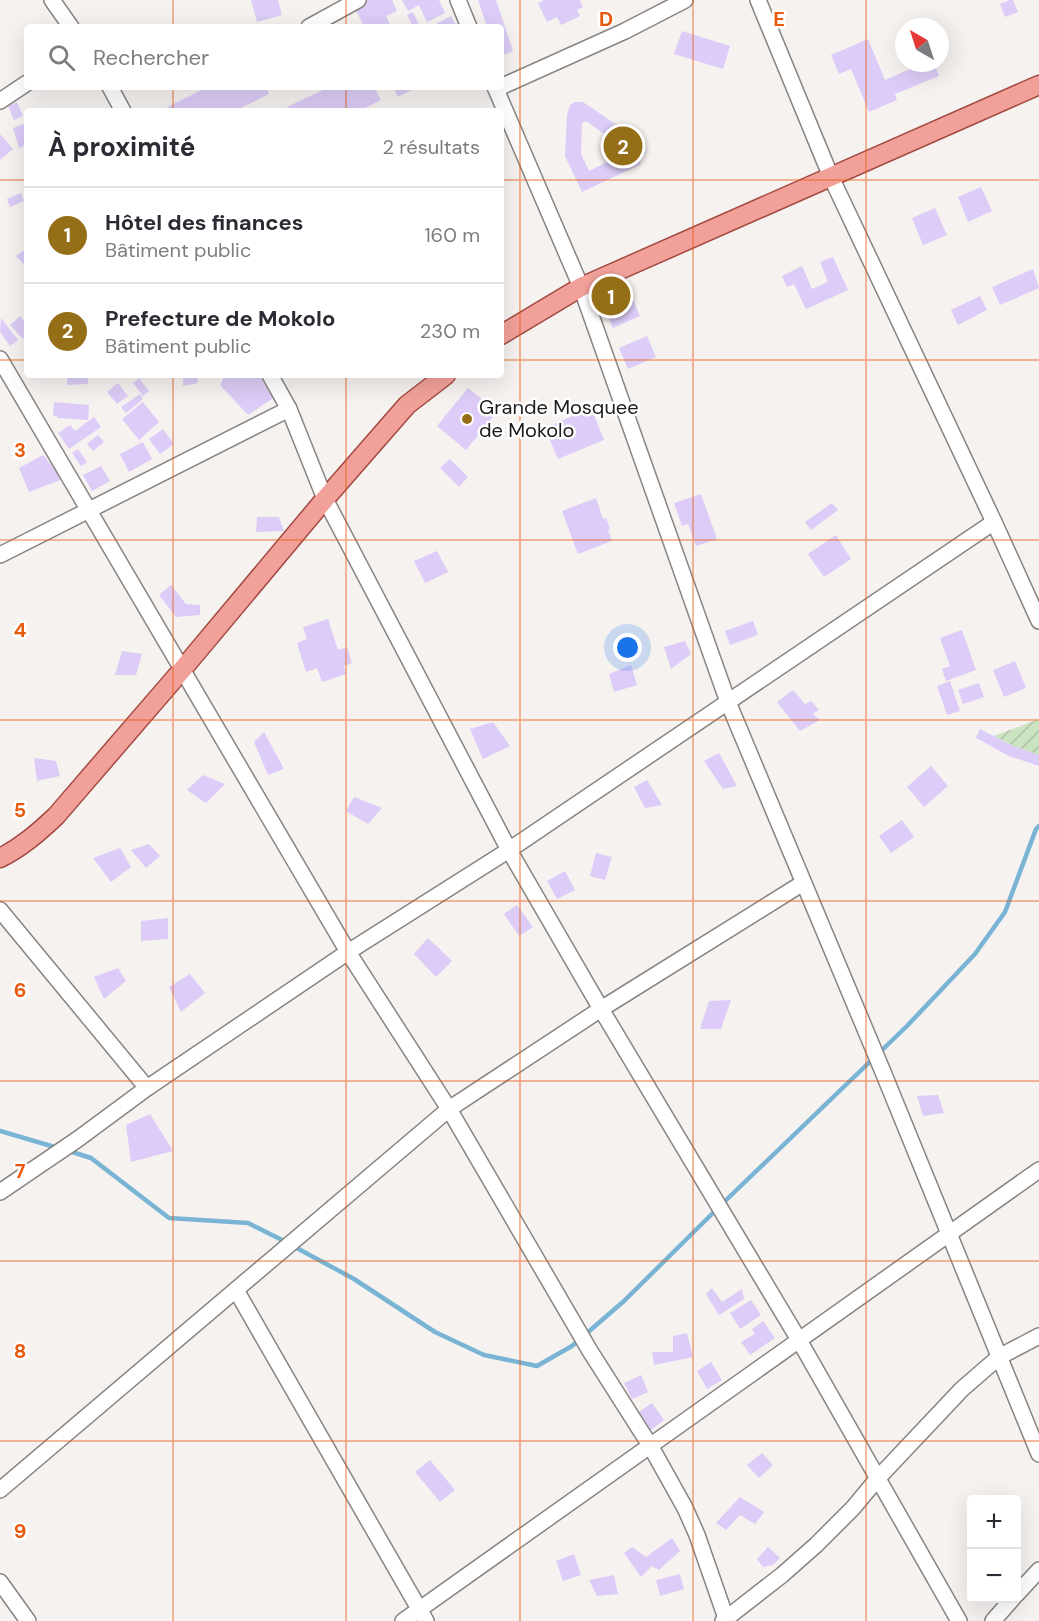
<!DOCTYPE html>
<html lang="fr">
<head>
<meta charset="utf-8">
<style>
  :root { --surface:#fff; --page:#f7f7f7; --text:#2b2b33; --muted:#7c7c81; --line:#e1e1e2; --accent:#956e18 }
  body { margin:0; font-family:"DM Sans",sans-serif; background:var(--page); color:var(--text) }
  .controls { position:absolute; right:18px; bottom:18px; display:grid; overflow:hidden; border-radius:6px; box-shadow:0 6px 24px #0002 }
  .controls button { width:54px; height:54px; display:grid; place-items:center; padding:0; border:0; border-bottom:2px solid var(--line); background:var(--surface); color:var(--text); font:30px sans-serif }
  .compass { position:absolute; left:895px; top:18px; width:54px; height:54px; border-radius:50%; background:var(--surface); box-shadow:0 6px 24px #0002; rotate:321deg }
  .you { position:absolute; left:628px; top:648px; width:21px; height:21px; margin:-15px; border:4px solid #fff; border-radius:50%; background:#1a73e8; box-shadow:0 0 0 9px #1a73e833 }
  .badge { display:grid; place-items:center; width:39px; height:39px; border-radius:50%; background:var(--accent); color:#fff; font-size:20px; font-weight:700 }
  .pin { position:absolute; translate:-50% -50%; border:3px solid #fff; box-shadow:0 2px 6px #0006 }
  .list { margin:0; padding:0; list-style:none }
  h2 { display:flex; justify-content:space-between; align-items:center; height:78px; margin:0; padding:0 24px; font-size:26px }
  h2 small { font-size:20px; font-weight:400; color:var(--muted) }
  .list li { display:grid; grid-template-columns:39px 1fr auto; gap:18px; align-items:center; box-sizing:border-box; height:96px; padding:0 24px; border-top:2px solid var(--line) }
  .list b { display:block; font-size:22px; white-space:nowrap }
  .list p { margin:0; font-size:20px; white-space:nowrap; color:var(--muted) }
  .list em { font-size:20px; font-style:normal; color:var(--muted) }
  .icon { flex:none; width:33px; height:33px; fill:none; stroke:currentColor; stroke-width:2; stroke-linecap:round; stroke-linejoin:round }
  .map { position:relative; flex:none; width:1039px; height:1621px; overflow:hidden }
  .search { position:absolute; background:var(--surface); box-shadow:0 6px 24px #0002; left:24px; top:24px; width:480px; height:66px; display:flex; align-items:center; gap:15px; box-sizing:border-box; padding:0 21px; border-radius:6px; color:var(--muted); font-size:22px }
  .panel { position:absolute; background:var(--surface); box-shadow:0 6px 24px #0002; left:24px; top:108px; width:480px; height:270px; border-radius:6px }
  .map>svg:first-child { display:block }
  .garden { fill:url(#garden-furrows) }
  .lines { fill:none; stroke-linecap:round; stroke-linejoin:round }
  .stream { stroke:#79b4d5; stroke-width:4.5 }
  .building { fill:#dcccf7; fill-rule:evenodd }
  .minor-casing { stroke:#888482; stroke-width:18 }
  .major-casing { stroke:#a24a41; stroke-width:21 }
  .minor { stroke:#fff; stroke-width:15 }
  .major { stroke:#f2a19a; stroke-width:18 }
  .grid { fill:none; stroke:#e8590c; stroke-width:1.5; stroke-opacity:0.55 }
  .poi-dot { fill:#956e18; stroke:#fff; stroke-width:2 }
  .labels { text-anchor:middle; stroke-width:5; stroke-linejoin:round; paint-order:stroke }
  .poi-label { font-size:20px; fill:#1d1b1b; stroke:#fff; text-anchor:start }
  .grid-label { font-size:20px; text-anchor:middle; font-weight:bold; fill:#e8590c; stroke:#fff; stroke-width:5; stroke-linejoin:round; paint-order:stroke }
</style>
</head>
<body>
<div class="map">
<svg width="1039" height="1621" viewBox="0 0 1039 1621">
  <defs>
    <pattern id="garden-furrows" width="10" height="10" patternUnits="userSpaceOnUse" patternTransform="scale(1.5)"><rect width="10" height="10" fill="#cce3c2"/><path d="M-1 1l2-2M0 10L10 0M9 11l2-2" fill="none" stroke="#afc2a6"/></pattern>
  </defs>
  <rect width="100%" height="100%" fill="#f6f2f0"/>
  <polygon class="garden" points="1039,719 1039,755 1013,746 994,736"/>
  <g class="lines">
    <g class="stream">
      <polyline points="0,1131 58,1148"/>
      <polyline points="69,1151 91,1158 169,1218 248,1223 286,1242"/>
      <polyline points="722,1204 907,1026 975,954 1005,912 1036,829 1039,826"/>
      <polyline points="293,1246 354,1279 435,1332 484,1355 537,1366 572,1346 624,1301 716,1210"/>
    </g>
  </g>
  <g class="building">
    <polygon points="251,0 278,0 282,15 257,22"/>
    <polygon points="367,0 392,0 397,11 386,16 391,27 364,27 354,6"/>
    <polygon points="402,0 439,0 445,13 427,22 419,5 408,11"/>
    <polygon points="478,0 496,0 513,51 501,56 501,27 487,27"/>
    <polygon points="544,0 580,0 583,7 577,10 580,16 561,25 557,17 547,22 538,3"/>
    <polygon points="1010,0 1013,0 1018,12 1005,17 1000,4"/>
    <polygon points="413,12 420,27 413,27 407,15"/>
    <polygon points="451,16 457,27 430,27"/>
    <polygon points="682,31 730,46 723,69 674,54"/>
    <polygon points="868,39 885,80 924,63 934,63 939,76 895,94 897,100 869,112 851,69 839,74 831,55"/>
    <polygon points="208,87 266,87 269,94 235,111 169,111 167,107"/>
    <polygon points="329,87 374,87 381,100 359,111 289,111 287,107"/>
    <polygon points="393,87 417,87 398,97"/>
    <polygon points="17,102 23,116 14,120 8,106"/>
    <path d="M575 102H583L624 130 641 164 582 192 565 156 567 115 570 105ZM586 121 611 139 619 156 589 171 581 154 582 123Z"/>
    <polygon points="27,123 27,145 19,148 13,128"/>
    <polygon points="0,134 13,149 0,160"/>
    <polygon points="981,187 992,211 968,222 958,197"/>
    <polygon points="21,193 24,201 10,207 7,199"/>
    <polygon points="935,208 947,235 923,245 912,218"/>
    <polygon points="24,250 27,254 27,268 16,256"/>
    <polygon points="833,257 848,290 806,309 794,284 787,287 782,276 802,266 812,289 828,282 820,262"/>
    <polygon points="1033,269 1039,288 1000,305 992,287"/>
    <polygon points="630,293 640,316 613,328 603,305"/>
    <polygon points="980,296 987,310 958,325 951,310"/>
    <polygon points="20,316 27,325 27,335 23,339 10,325"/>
    <polygon points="1,318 18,340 10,346 0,332"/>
    <polygon points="647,336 656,357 628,369 619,348"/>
    <polygon points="67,375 88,375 88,384 67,385"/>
    <polygon points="197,375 198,383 183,386 183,378"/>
    <polygon points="225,375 259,375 273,398 248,415 220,385"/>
    <polygon points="139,378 149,391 143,396 133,383"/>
    <polygon points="118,383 128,396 117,404 107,392"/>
    <polygon points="468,388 498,411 466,450 437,426"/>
    <polygon points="140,394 143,399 126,413 121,407"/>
    <polygon points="54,402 89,405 88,420 57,418 57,416 53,416"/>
    <polygon points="143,402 159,422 139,440 122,419"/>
    <polygon points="591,408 604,440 558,459 545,428"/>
    <polygon points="94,417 101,427 69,449 58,433 70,425 75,431"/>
    <polygon points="163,429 174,444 160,454 149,439"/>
    <polygon points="98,435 104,442 93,451 87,444"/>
    <polygon points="143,442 152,459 129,472 120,454"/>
    <polygon points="78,449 87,462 81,466 72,453"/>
    <polygon points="43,455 63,479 29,492 19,468"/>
    <polygon points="450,459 468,477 459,487 440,468"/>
    <polygon points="101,466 110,481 92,491 83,475"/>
    <polygon points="701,494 717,539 696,546 688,524 682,526 674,503"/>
    <polygon points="596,498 603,519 606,518 610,529 608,530 612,541 578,554 562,511"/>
    <polygon points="832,503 838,510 811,530 805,522"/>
    <polygon points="257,517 279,517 284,531 256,532"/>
    <polygon points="836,535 851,559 824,577 808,554"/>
    <polygon points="437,551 448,572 425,583 414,561"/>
    <polygon points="171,585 186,604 200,605 200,615 176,617 159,595"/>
    <polygon points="328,619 338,650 347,647 352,663 344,666 346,674 322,682 317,668 306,672 297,643 307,639 303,627"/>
    <polygon points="753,621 758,635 730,645 725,631"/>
    <polygon points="962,630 976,670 946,681 942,669 950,666 940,638"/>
    <polygon points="685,641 691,654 671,669 664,647"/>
    <polygon points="122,651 142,654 136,675 115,675"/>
    <polygon points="1015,661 1026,688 1004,697 993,670"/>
    <polygon points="631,665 637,685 614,692 609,674"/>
    <polygon points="950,681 960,711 947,715 937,686"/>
    <polygon points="979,683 984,697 963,704 958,690"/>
    <polygon points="793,690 805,704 811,701 819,710 813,714 820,720 800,731 777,702"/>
    <polygon points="493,722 510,746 483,759 470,729"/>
    <polygon points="980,729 1013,746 1039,755 1039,766 1009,756 976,738"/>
    <polygon points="264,732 284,769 268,775 254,742"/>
    <polygon points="719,753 737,786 723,789 704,761"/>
    <polygon points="34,758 56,761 60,776 37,781"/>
    <polygon points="931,766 948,786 924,807 907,787"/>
    <polygon points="203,775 225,784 206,803 187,790"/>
    <polygon points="647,780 662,805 645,808 634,787"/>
    <polygon points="354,797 382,808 368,824 346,811"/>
    <polygon points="902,820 914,837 891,853 879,836"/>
    <polygon points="149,844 160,856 146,868 131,850"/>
    <polygon points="120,848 131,867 111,882 93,858"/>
    <polygon points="596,853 612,857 605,880 590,876"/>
    <polygon points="565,871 575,890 557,899 547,881"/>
    <polygon points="517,905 533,927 519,936 504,914"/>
    <polygon points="168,918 168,939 141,941 141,921"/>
    <polygon points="428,938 452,961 436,977 414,954"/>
    <polygon points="118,968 126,981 104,999 94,977"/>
    <polygon points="190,974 205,993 181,1012 169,987"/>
    <polygon points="731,1000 721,1029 700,1029 709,1001"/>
    <polygon points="938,1095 944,1113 923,1116 917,1096"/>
    <polygon points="150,1114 173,1151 131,1162 126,1125"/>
    <polygon points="712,1288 722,1302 742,1289 744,1299 719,1315 706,1294"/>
    <polygon points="751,1300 761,1315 740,1329 730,1313"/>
    <polygon points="763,1321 775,1338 750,1355 741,1342 755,1334 752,1329"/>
    <polygon points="687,1333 693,1357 654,1365 652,1352 673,1352 673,1336"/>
    <polygon points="711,1362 722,1380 707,1389 697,1371"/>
    <polygon points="641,1375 648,1392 632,1399 624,1383"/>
    <polygon points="652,1403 664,1420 651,1430 639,1412"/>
    <polygon points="762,1453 773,1465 759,1478 747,1465"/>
    <polygon points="430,1460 455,1490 440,1502 415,1472"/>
    <polygon points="740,1497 764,1512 755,1524 740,1515 726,1530 716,1523"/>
    <polygon points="672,1538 680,1551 659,1570 652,1566 641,1577 624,1553 632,1547 646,1557"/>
    <polygon points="768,1547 780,1558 773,1565 763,1567 757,1559"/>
    <polygon points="574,1554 581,1575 563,1581 556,1561"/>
    <polygon points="680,1574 684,1589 660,1596 656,1580"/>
    <polygon points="614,1575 618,1594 597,1596 589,1580"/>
  </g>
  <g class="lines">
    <g class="minor-casing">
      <g id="minor">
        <polyline points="52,0 71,27"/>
        <polyline points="458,0 469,27"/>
        <polyline points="758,0 831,177 994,522 1039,621"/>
        <polyline points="309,27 358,0"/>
        <polyline points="110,87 123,111"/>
        <polyline points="495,87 581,287 728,702 883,1072 1039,1454"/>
        <polyline points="496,89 625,31 685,0"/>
        <polyline points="0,101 27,83"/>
        <polyline points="0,359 348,952 449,1109 590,1351 651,1447 685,1508 697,1535 727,1621"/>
        <polyline points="270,375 289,409 325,499 509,850 601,1009 799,1340 959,1621"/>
        <polyline points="0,555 289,409"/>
        <polyline points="0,910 147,1088"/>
        <polyline points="0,1192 78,1139 147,1088 348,952 509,850 994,522"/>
        <polyline points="236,1290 426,1621"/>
        <polyline points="0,1490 449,1109 601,1009 803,883"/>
        <polyline points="0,1582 28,1621"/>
        <polyline points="1016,1595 1039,1570"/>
        <polyline points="403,1621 1039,1170"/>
        <polyline points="723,1621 782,1575 816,1545 853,1508 878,1478 962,1389 999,1357 1039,1336"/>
        <polyline points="993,1621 1013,1598"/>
      </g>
    </g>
    <g class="major-casing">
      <g id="major">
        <polyline points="501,335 581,287 1039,85"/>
        <path d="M0 858C22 847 39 832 56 816L181 671 325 499 407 405 446 375"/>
      </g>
    </g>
    <use href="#minor" class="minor"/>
    <use href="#major" class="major"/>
  </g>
  <path class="grid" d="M173 0V27M346 0V27M520 0V1621M693 0V1621M866 0V1621M173 87V111M346 87V111M0 180H27M501 180H1039M0 360H27M501 360H1039M173 375V1621M346 375V1621M0 540H1039M0 720H1039M0 901H1039M0 1081H1039M0 1261H1039M0 1441H1039"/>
  <circle class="poi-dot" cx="467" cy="419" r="6"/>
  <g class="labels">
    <g class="poi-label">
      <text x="479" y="414">Grande Mosquee<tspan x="479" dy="23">de Mokolo</tspan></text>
    </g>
  </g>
  <g class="grid-label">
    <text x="606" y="26">D</text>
    <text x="779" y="26">E</text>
    <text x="20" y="457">3</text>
    <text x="20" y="637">4</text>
    <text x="20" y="817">5</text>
    <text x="20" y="997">6</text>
    <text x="20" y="1178">7</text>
    <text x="20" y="1358">8</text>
    <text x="20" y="1538">9</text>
  </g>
</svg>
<div class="controls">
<button>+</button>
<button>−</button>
</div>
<svg class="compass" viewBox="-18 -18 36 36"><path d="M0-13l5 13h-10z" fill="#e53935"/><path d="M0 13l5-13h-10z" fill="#7c7c81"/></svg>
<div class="you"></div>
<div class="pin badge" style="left:611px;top:296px">1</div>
<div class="pin badge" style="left:623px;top:146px">2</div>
<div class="search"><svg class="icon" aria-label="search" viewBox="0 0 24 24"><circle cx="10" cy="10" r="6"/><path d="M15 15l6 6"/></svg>Rechercher</div>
<section class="panel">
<h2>À proximité<small>2 résultats</small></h2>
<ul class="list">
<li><span class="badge">1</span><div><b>Hôtel des finances</b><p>Bâtiment public</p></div><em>160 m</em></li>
<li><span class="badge">2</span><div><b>Prefecture de Mokolo</b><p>Bâtiment public</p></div><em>230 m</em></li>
</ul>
</section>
</div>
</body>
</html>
